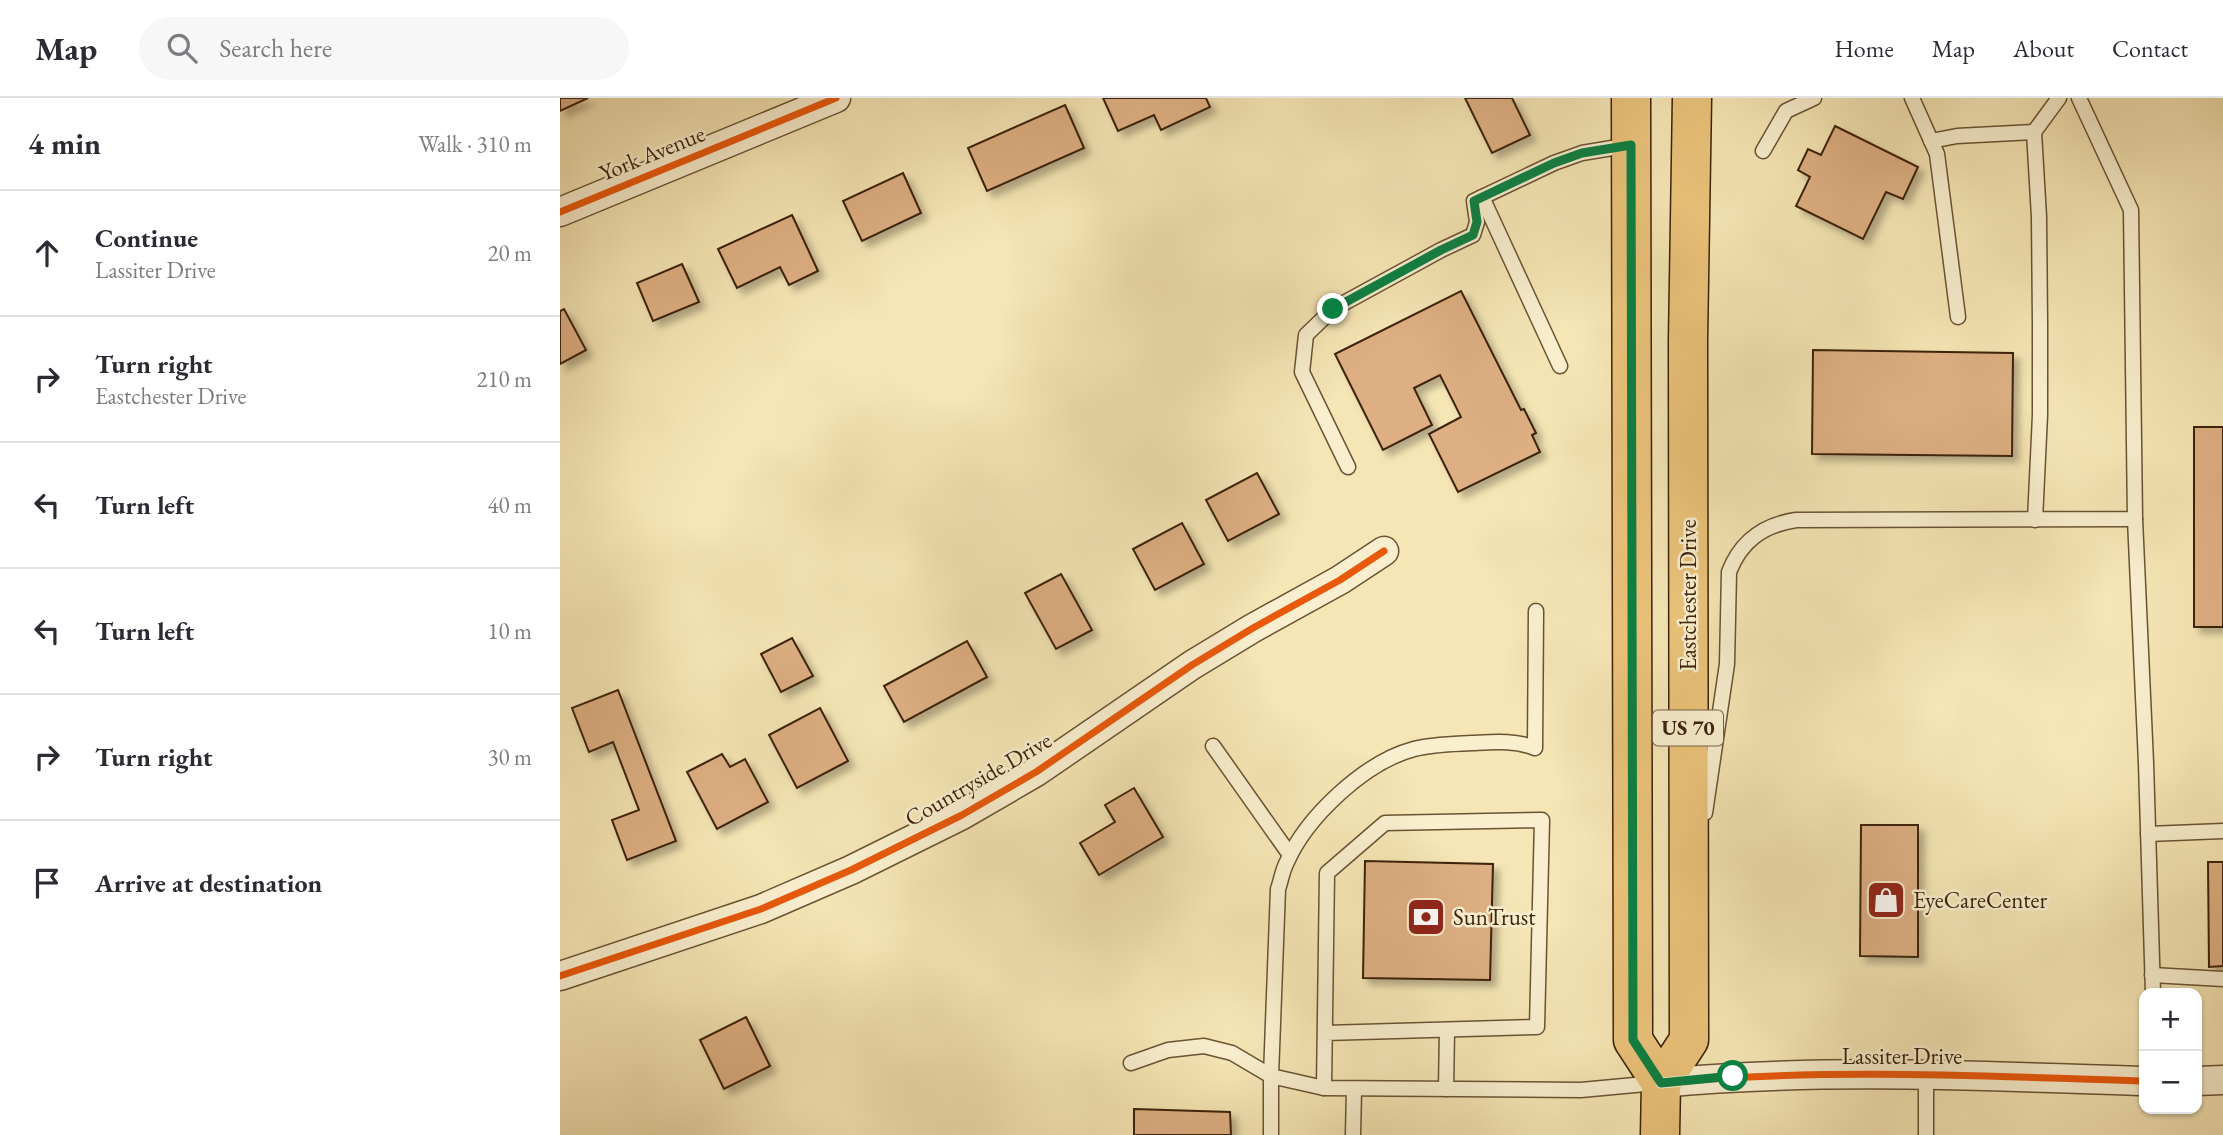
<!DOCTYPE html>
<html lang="en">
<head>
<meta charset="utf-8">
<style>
  :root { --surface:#fff; --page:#f7f7f7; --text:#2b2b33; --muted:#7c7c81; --line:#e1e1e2 }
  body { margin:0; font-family:"EB Garamond",serif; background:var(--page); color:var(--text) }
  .controls { position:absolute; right:21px; bottom:21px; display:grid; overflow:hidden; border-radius:14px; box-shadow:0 2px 5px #0004 }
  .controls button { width:63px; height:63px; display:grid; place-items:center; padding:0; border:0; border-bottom:2px solid var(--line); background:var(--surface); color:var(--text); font:35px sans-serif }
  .stop { position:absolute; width:21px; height:21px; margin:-16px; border:5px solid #0b8043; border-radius:50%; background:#fff }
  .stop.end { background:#0b8043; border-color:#fff; box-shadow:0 2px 7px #0008 }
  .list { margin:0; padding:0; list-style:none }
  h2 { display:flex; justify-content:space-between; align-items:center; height:91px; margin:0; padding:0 28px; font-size:30px }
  h2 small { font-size:23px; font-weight:400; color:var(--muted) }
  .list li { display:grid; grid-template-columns:46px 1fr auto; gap:21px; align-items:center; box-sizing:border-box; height:126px; padding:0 28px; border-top:2px solid var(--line) }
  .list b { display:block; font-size:26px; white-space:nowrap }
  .list p { margin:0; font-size:23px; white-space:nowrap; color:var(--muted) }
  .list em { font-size:23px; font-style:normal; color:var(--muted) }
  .icon { flex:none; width:38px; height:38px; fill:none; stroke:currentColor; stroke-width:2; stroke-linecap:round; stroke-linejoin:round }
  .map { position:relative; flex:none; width:1663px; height:1037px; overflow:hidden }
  header { display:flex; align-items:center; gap:42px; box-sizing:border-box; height:98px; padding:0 35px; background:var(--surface); border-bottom:2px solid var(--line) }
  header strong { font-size:33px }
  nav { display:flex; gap:38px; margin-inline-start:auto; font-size:24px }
  .search { width:490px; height:63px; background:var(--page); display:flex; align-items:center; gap:18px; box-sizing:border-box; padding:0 24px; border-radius:38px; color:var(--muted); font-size:26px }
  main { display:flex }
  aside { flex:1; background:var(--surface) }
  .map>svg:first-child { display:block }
  .building { fill:#ddaf82; stroke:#3c2208; stroke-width:2; filter:url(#shadow) }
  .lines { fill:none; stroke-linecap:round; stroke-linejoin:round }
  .lane-casing { stroke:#6a5333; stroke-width:17 }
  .street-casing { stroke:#6a5333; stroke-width:31 }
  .primary-casing { stroke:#3c2208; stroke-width:41 }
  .lane { stroke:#f9efcf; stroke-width:14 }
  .street { stroke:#f9efcf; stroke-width:28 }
  .primary { stroke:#ebc37a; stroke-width:38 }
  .cycleway-casing { stroke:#f9efcf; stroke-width:11 }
  .cycleway { stroke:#e8590c; stroke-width:7 }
  .route { stroke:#0b8043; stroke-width:9 }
  .labels { text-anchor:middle; stroke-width:5; stroke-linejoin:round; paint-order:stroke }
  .shield { fill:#f9efcf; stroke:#756044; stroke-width:2 }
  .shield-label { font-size:21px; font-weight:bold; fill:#3c2208 }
  .street-label { font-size:23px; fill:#3c2208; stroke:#f9efcf }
  .poi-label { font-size:23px; fill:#3c2208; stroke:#f9efcf; text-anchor:start }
</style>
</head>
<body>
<header>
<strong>Map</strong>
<div class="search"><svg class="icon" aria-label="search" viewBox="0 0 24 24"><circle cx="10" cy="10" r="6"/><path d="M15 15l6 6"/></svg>Search here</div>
<nav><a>Home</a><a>Map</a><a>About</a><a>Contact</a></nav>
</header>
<main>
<aside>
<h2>4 min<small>Walk · 310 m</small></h2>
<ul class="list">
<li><svg class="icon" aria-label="ahead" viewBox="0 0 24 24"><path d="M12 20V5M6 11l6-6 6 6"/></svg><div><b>Continue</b><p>Lassiter Drive</p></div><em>20 m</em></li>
<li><svg class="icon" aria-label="right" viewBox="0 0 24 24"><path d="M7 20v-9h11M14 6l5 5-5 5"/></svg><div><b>Turn right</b><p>Eastchester Drive</p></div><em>210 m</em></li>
<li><svg class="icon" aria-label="left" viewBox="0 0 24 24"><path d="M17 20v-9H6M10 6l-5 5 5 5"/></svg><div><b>Turn left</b></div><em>40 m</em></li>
<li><svg class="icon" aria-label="left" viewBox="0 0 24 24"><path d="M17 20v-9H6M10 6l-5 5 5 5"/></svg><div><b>Turn left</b></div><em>10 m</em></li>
<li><svg class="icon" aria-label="right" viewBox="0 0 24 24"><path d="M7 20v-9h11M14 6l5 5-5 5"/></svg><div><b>Turn right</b></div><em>30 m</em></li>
<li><svg class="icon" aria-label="arrive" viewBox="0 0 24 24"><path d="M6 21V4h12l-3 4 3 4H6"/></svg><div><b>Arrive at destination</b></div></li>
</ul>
</aside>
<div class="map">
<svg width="1663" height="1037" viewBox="0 0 1663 1037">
  <defs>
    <filter id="shadow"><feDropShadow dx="6" dy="6" stdDeviation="3.5" flood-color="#0004"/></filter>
  </defs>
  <rect width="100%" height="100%" fill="#f6e6b5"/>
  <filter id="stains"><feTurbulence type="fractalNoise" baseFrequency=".00286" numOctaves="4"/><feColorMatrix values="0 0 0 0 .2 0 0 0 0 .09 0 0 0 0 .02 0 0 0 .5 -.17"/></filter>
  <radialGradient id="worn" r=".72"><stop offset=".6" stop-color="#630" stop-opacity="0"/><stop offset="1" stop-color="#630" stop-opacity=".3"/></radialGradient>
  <g class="building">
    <polygon points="0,0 28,0 0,13"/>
    <polygon points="543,0 646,0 650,9 601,32 594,17 558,33"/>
    <polygon points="905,0 952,0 970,37 932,55"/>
    <polygon points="505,7 524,50 427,93 408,50"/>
    <polygon points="1275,28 1358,69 1343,101 1326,94 1303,141 1236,108 1250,79 1238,72 1248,51 1261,57"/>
    <polygon points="343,75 361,115 302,143 283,103"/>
    <polygon points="232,117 258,173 229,187 220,169 177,190 158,151"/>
    <polygon points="122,166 139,204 93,223 77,185"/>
    <polygon points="901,193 961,312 964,311 976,335 972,337 980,354 898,394 869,336 901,319 880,277 854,290 872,327 823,352 775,256"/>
    <polygon points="4,211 26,252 0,266 0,213"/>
    <polygon points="1253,252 1453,255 1452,358 1252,356"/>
    <rect x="1634" y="329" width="29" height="200"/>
    <polygon points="697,375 719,416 668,443 646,402"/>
    <polygon points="622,425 644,466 595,492 573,451"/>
    <polygon points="501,476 532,532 496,551 465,495"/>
    <polygon points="232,540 253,578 221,594 201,556"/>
    <polygon points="407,543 427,579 344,624 324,588"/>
    <polygon points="58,592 116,743 67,762 52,722 79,712 53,644 29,654 12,610"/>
    <polygon points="260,610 288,663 237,690 209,637"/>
    <polygon points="162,656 170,669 185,661 208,704 157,731 127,674"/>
    <polygon points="574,690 603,739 539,777 520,745 555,724 545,707"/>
    <polygon points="1301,727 1358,727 1358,859 1300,858"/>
    <polygon points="805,763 933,766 930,882 803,880"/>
    <polygon points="1648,764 1663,764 1663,868 1649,869"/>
    <polygon points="186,919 210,968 164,991 140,942"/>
    <polygon points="574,1011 670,1014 671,1037 574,1037"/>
  </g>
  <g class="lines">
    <g class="lane-casing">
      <g id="lane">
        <polyline points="1352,0 1377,56 1398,219"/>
        <polyline points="1371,43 1397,38 1474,34"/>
        <polyline points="1203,53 1226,13 1254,0"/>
        <polyline points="922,99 1000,268"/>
        <polyline points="788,369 742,274 746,237 773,211 881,152 913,137 917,124 914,103 994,65 1022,55 1070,47"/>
        <polyline points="1575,421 1586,665 1593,895"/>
        <polyline points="1475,422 1480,317 1480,226 1479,119 1474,34 1499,0"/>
        <polyline points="653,648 730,757"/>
        <path d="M1145 715 1167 566 1169 474C1181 443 1203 427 1236 422L1575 421 1571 112 1519 0"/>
        <polyline points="1588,736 1663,733"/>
        <polyline points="1592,877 1663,881"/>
        <polyline points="571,965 608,952 644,948 672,955 711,978 764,990 1021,992 1096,985"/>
        <polyline points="764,990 767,775 825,725 982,722 977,929 765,935"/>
        <polyline points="886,991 887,932"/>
        <path d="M711 1037V978L718 791C721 783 722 774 726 766 746 719 805 664 854 651 873 646 892 646 912 645 934 644 955 642 975 650L976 513"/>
        <polyline points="793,1037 794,991"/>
        <polyline points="1366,1037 1366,977"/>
      </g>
    </g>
    <g class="street-casing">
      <g id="street">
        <polyline points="0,114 276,0"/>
        <polyline points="0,878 201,811 291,772 402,717 476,674 632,567 693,530 780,482 824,453"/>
        <polyline points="1637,983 1663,982"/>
        <path d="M1101 985C1261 970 1423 978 1584 983"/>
      </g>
    </g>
    <g class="primary-casing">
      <g id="primary">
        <polyline points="1071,0 1073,942 1101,985 1100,1037"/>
        <polyline points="1101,985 1129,942 1128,243 1132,0"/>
      </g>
    </g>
    <use href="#lane" class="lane"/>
    <use href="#street" class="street"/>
    <use href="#primary" class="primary"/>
    <g class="cycleway-casing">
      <g id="cycleway">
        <polyline points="0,114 276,0"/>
        <polyline points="0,878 201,811 291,772 402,717 476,674 632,567 693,530 780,482 824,453"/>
        <path d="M1101 985C1261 970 1423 978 1584 983"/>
      </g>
    </g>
    <use href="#cycleway" class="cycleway"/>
  </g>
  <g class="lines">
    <polyline class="route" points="773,211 881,152 913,137 917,124 914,103 994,65 1022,55 1071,47 1073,942 1101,985 1173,978"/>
  </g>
  <defs>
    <g id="shop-square" transform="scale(2.0125)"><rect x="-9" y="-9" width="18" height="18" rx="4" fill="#8f2418" stroke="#f9efcf"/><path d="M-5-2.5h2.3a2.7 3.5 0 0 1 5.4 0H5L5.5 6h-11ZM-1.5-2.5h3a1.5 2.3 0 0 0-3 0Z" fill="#fff"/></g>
    <g id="bank-square" transform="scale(2.0125)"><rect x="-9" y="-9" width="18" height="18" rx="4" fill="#8f2418" stroke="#f9efcf"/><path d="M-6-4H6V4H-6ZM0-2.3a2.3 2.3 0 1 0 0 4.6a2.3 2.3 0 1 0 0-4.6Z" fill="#fff"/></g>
  </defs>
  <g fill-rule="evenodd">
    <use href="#shop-square" x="1326" y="802"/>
    <use href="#bank-square" x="866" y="819"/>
  </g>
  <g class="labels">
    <rect class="shield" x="1093" y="612.5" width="70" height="35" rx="5"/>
    <g class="shield-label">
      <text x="1128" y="637">US 70</text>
    </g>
    <g class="street-label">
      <text transform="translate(92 55) rotate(-22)" y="8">York Avenue</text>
      <text transform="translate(1128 497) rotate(-90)" y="8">Eastchester Drive</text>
      <text transform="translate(418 681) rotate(-30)" y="8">Countryside Drive</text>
      <text x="1342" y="966">Lassiter Drive</text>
    </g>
    <g class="poi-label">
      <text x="1353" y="810">EyeCareCenter</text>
      <text x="893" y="827">SunTrust</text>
    </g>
  </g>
  <rect width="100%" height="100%" filter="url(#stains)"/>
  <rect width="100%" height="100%" fill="url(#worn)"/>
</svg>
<div class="controls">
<button>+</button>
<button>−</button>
</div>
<div class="stop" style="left:1173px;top:978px"></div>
<div class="stop end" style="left:773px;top:211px"></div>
</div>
</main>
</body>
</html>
